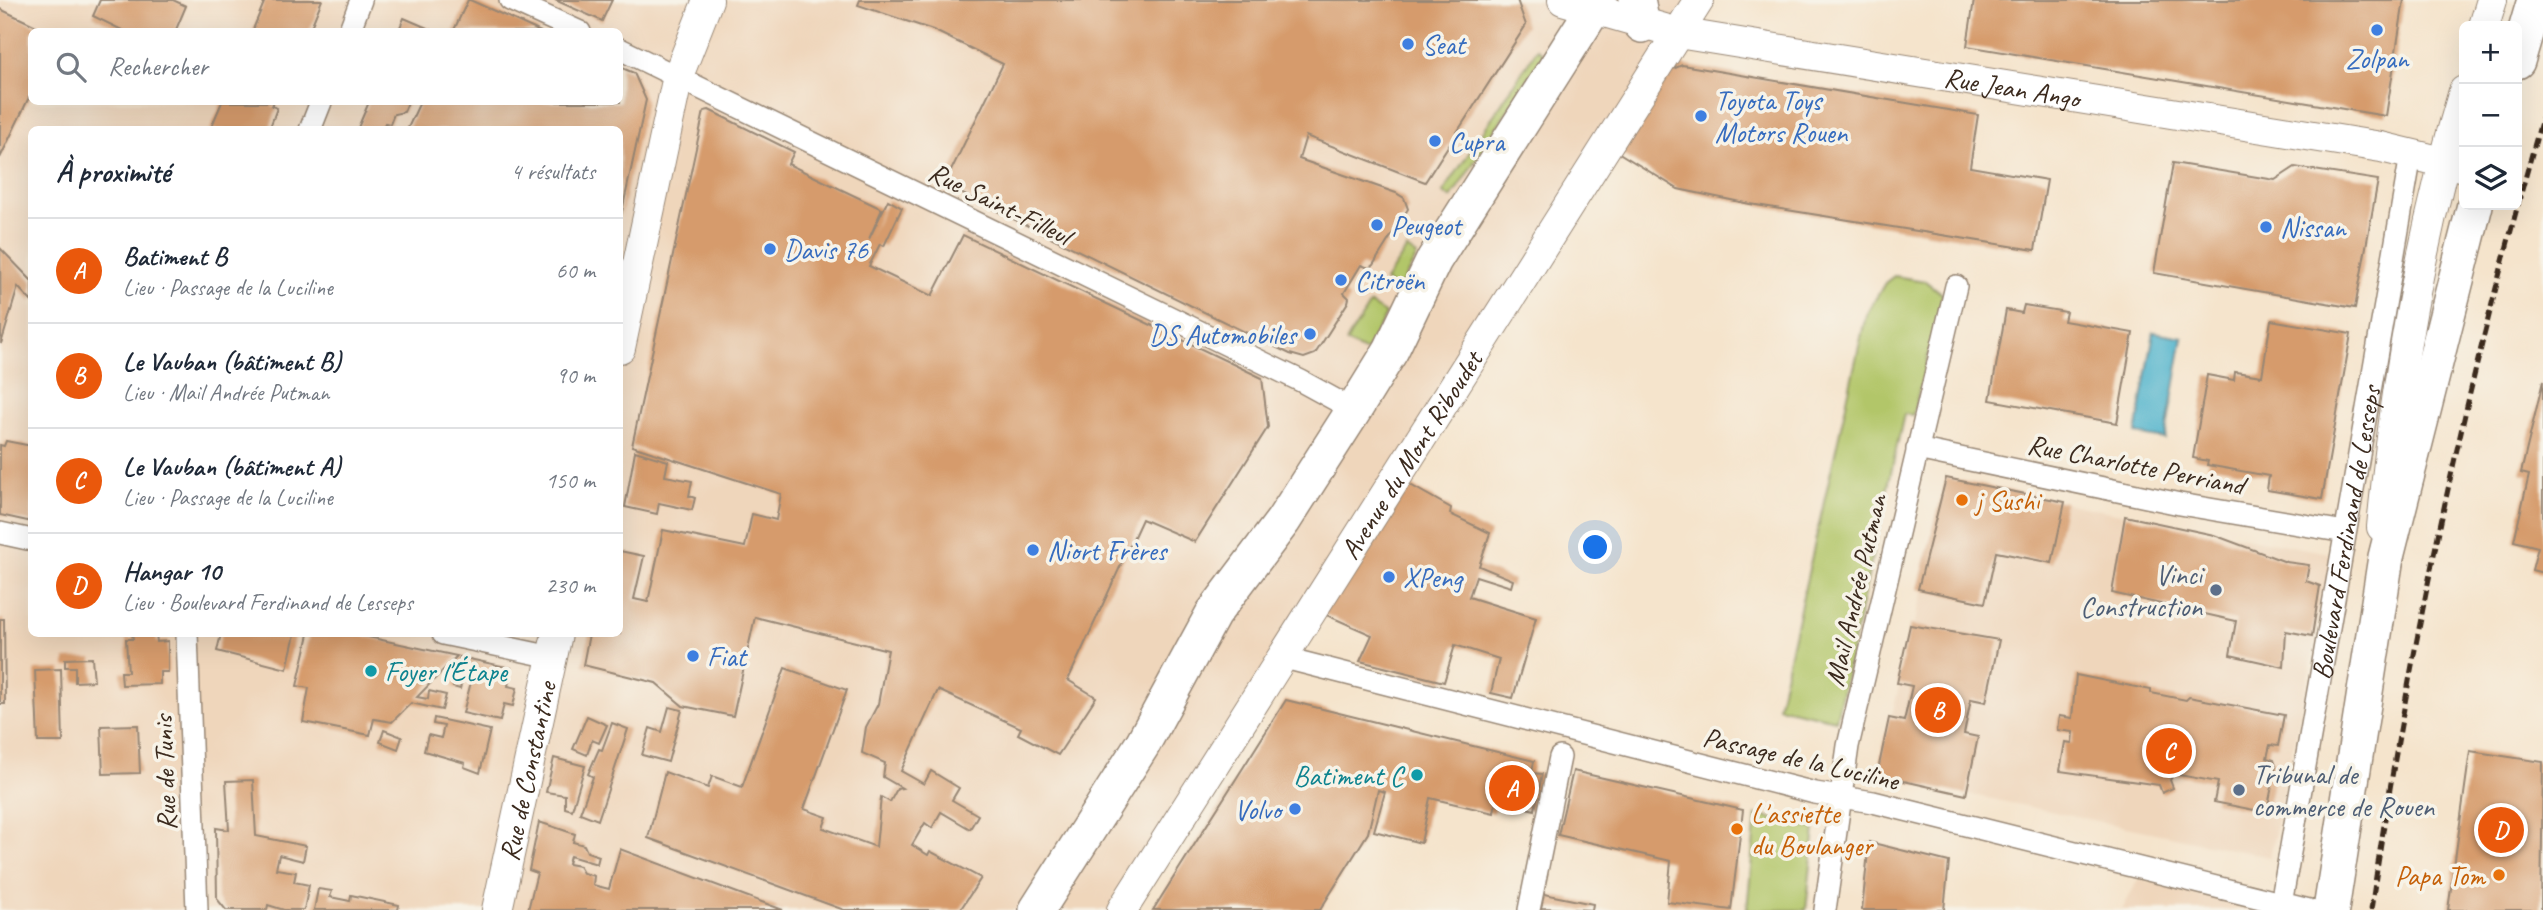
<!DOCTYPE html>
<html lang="fr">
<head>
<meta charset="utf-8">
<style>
  :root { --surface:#fff; --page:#f6f6f7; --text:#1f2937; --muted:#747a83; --line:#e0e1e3; --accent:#ea580c }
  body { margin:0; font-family:Caveat,sans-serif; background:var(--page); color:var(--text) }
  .controls { position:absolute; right:21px; top:21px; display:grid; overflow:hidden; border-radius:10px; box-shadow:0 7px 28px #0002 }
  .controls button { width:63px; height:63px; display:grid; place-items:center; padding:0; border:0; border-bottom:2px solid var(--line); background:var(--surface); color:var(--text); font:35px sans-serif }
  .you { position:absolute; left:1596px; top:548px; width:24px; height:24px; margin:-18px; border:5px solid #fff; border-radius:50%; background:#1a73e8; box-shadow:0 0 0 10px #1a73e833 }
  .badge { display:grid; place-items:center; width:46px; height:46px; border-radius:50%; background:var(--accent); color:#fff; font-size:23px; font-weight:700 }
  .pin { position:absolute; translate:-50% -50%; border:4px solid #fff; box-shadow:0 2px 7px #0006 }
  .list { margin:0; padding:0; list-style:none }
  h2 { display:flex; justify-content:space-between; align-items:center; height:91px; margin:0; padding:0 28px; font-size:30px }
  h2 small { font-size:23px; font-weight:400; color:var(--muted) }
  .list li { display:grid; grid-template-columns:46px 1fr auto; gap:21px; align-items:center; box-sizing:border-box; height:105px; padding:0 28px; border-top:2px solid var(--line) }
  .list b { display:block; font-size:26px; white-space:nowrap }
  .list p { margin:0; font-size:23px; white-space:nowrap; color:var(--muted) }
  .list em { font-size:23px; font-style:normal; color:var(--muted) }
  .icon { flex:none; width:38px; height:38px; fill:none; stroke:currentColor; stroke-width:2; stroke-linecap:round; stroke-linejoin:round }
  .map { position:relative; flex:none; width:2543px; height:910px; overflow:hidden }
  .search { position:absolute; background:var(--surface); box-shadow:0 7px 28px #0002; left:28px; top:28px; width:595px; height:77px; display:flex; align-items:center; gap:18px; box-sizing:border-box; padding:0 24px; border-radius:10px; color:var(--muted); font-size:26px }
  .panel { position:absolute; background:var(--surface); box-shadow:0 7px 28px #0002; left:28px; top:126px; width:595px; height:511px; border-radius:10px }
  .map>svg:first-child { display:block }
  .built { fill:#efd6bb; fill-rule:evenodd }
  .green { fill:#b2c669; stroke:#767844; stroke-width:2 }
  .water { fill:#4eb2cc; stroke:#446e75; stroke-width:2 }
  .building { fill:#d69b6c }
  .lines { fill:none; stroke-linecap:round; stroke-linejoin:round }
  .street-casing { stroke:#988775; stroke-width:24 }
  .secondary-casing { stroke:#988775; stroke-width:32 }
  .primary-casing { stroke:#988775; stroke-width:38 }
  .street { stroke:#fff; stroke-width:21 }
  .secondary { stroke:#fff; stroke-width:30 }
  .primary { stroke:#fff; stroke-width:35 }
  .rail { stroke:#3b2a1e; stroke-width:5; stroke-dasharray:10 5; stroke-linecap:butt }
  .shop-dot { fill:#3f7fe0; stroke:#f7f3e8; stroke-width:2.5 }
  .food-dot { fill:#e8710a; stroke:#f7f3e8; stroke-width:2.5 }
  .service-dot { fill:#5c6f8a; stroke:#f7f3e8; stroke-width:2.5 }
  .culture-dot { fill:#0f9aa8; stroke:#f7f3e8; stroke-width:2.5 }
  .labels { text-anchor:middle; stroke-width:7; stroke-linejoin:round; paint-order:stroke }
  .shop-label { font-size:28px; fill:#366cbe; stroke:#f7f3e8; text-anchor:start }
  .street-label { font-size:28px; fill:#3b2a1e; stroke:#f7f3e8 }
  .food-label { font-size:28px; fill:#c56008; stroke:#f7f3e8; text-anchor:start }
  .service-label { font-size:28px; fill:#4e5e75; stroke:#f7f3e8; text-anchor:end }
  .culture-label { font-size:28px; fill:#0d838f; stroke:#f7f3e8; text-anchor:start }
</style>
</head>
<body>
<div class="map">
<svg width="2543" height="910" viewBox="0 0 2543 910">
  <rect width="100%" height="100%" fill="#f7f3e8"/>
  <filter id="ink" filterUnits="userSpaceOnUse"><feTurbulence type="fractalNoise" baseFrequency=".0143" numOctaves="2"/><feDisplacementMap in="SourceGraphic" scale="14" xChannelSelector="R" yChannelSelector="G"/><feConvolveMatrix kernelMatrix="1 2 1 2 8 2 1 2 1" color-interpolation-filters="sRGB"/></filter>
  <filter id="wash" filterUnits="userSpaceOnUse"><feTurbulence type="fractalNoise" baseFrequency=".00686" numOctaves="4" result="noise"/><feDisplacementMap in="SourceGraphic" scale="28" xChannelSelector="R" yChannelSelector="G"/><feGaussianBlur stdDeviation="1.57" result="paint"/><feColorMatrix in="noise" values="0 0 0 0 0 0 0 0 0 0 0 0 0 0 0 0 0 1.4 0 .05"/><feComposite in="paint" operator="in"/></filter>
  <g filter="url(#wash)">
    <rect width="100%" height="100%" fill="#f5e4cc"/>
    <g class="built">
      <path d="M0 0H1699L1122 910H0ZM32 32H620V102H32ZM32 130H620V634H32Z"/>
      <polygon points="1950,482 2334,554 2270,857 1877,775"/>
      <polygon points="2139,878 2247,908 2247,910 2122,910"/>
    </g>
    <g class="green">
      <polygon points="1537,49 1544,54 1451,198 1443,193"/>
      <polygon points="1407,249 1417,256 1398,291 1385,281"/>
      <polygon points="1894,276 1925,281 1943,295 1913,415 1904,414 1836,720 1778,707 1866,315 1885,283"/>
      <polygon points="1370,304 1386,314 1367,351 1364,351 1346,342"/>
      <polygon points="1756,815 1815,829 1806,910 1747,910"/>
    </g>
    <polygon class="water" points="2154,332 2183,337 2165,439 2136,434"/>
    <g id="blocks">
      <g class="building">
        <polygon points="100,0 173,0 186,6 175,32 126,32 93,16"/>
        <polygon points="265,0 322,0 309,32 252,32"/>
        <polygon points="468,0 470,0 541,32 453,32"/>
        <polygon points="555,0 612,0 602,21"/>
        <polygon points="860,0 1517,0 1526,25 1425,182 1306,136 1299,159 1396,193 1404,198 1408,209 1373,265 1369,268 1361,265 1344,293 1349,298 1348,302 1315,354 1304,358 1290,354 944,185 1003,64 933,30 858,5"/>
        <polygon points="1974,0 2404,0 2386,116 1967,46"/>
        <polygon points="0,9 49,32 32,32 32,91 0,158"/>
        <polygon points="404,18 432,30 431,32 398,32"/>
        <polygon points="1682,65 1978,115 1970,167 2047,180 2035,250 1750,204 1678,189 1616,151 1666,72"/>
        <polygon points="620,67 634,73 646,100 621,216 620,130 407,130 420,102 620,102"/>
        <polygon points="222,102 274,102 272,106 277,108 269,130 210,130"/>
        <polygon points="369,102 408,102 404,112 394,114 390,124 385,123 382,130 357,130"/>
        <polygon points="709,110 794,152 788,164 882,209 869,239 888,200 902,208 884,246 880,244 869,266 932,296 963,235 1262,378 1268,427 1195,542 1142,519 1068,680 1096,697 1058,755 1018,734 1021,728 938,690 901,771 924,784 931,771 959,788 952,800 978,815 970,829 941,812 932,828 925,823 912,845 928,855 930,851 981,878 960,910 844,910 648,838 665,772 708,788 712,776 742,787 785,668 847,690 804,809 827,817 823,828 876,847 881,797 890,802 897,789 902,788 883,777 885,763 862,753 866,727 878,704 888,650 755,617 733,716 683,706 656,683 583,665 589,634 620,634 620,551 644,556 634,599 648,602 663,530 745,547 752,514 776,520 781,494 632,446 704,111"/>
        <polygon points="2173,163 2275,180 2295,167 2378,180 2355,308 2154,273"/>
        <polygon points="0,248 32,281 32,302 18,287 1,344"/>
        <polygon points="2024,305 2066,312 2064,321 2133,333 2117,423 1990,400 2006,310 2022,313"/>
        <polygon points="2271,320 2351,334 2322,499 2267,490 2269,476 2207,465 2208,461 2193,458 2207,375 2234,380 2235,372 2262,376"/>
        <polygon points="2543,381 2543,573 2532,570 2538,547 2514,541 2529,475 2521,473"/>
        <polygon points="6,441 32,446 32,522 0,515 0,445 4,446"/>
        <polygon points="635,451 668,461 665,476 692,481 689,496 695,498 692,510 659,503 657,514 625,507"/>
        <polygon points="1946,478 2065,502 2052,563 1996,552 1985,603 1918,589"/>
        <polygon points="1405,482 1451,508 1450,514 1490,533 1479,566 1513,580 1511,587 1476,576 1469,597 1536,618 1513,698 1491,693 1499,659 1455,645 1444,682 1360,661 1372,635 1322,613"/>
        <polygon points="2125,516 2214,535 2286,562 2309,565 2306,581 2320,586 2312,636 2286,631 2284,667 2230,655 2236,621 2112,593"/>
        <polygon points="0,619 4,619 5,704 0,704"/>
        <polygon points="1910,625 1999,640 1986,702 1971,699 1964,734 1978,737 1966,795 1877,775 1889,718 1904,721 1912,686 1897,683"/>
        <polygon points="132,634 156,634 157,642 168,641 168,672 160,672 160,684 122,685 121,672 128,672 126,639 133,639"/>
        <polygon points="221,634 295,634 287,669 217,651"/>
        <polygon points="309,634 354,634 457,656 417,697 428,699 429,691 446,695 442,710 411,703 392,722 374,719 370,735 303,722 309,688 297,686"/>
        <polygon points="460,657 511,668 508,686 517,688 513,706 504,704 500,721 463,713 472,678 463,677 460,689 453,687"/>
        <polygon points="92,658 94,681 75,682 75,667 65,667 65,659"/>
        <polygon points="61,669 63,742 38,742 35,670"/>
        <polygon points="2076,675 2151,690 2151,693 2186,700 2189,697 2284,715 2278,746 2270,745 2267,758 2274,760 2276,766 2268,806 2259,811 2214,802 2218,782 2174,774 2170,780 2173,788 2162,793 2159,785 2060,771 2065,742 2072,743 2073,732 2057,730 2059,716 2072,718"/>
        <polygon points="1286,700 1534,761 1532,773 1542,774 1535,810 1496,801 1494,813 1430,798 1421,843 1374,831 1385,792 1378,790 1368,833 1320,910 1153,910"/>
        <polygon points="669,707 682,710 668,762 642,755 650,728 662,732"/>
        <polygon points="587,716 607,725 599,743 592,740 587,755 573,749"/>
        <polygon points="434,718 490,730 480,773 464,767 465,763 424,751 428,735 441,738 444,726 433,724"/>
        <polygon points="612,723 628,729 598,820 580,813 593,777 588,774 599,749 602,750"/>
        <polygon points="138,725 140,773 103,774 101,726"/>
        <polygon points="384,730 402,737 398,749 380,742"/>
        <polygon points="2470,751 2543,762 2541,910 2448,910"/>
        <polygon points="554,758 585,766 572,810 565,808 565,795 546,792"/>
        <polygon points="1573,771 1743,810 1731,910 1667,902 1671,861 1558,835"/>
        <polygon points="253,780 256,836 306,846 303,861 279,855 276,869 296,872 294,882 309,885 304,910 284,910 268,905 267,910 226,910 217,899 216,828 229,830 226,781"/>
        <polygon points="539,822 575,834 573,842 584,845 587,852 599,856 597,864 570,856 568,864 579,866 583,873 594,876 593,885 609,889 620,849 783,910 528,910 537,873 529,870"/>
        <polygon points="1869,842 1949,862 1944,910 1862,910"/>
        <polygon points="318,889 332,891 330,897 350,901 351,895 399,905 398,910 314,910"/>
        <polygon points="1544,894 1593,904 1592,910 1541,908"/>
      </g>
    </g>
  </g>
  <g filter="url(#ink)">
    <use href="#blocks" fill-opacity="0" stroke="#988775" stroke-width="2"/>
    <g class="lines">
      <g class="street-casing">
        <g id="street">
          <polyline points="510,0 580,32"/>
          <polyline points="349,32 361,0"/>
          <polyline points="620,49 1301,381 1354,410"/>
          <polyline points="310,130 321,102"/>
          <polyline points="1917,449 2180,504 2345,532"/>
          <polyline points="0,533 32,540"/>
          <polyline points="187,634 197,910"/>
          <polyline points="443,634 552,657"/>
          <polyline points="1281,657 1815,793 1873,802 2309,910"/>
          <polyline points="1529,910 1560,757"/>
          <polyline points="1825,910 1848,746 1956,286"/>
          <path id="s1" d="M2280 910 2411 155"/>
        </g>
      </g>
      <g class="secondary-casing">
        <g id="secondary">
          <path id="s2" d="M1563 0 1678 33 2381 147 2464 167"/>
          <polyline points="2484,26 2492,0"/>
          <polyline points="620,348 678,76 708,0"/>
          <path d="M2382 527C2396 379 2421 234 2464 91"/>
          <path id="s3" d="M497 910 557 634"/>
          <path id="s4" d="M1122 910 1699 0"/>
        </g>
      </g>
      <g class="primary-casing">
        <g id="primary">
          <polyline points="1637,0 1642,25"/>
          <polyline points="2517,61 2535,0"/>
          <polyline points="1037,910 1142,745 1213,614 1283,521 1354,410 1391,350 1434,260 1599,0"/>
          <polyline points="2331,910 2386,557 2475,205"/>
        </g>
      </g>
      <use href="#street" class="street"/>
      <use href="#secondary" class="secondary"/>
      <use href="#primary" class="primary"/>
      <path class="rail" d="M2371 910C2410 642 2468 376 2543 115"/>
    </g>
  </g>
  <g class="shop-dot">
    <circle cx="2377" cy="30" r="7"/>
    <circle cx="1408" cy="44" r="7"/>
    <circle cx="1701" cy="116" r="7"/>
    <circle cx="1435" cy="141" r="7"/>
    <circle cx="1377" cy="225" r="7"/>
    <circle cx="2266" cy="227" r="7"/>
    <circle cx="770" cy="249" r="7"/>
    <circle cx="1341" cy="280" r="7"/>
    <circle cx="1310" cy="334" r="7"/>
    <circle cx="1033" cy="550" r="7"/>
    <circle cx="1389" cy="577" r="7"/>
    <circle cx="693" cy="656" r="7"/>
    <circle cx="1295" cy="809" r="7"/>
  </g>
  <g class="food-dot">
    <circle cx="1962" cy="500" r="7"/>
    <circle cx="1737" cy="829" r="7"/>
    <circle cx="2499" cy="875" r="7"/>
  </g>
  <g class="service-dot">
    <circle cx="2216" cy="590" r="7"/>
    <circle cx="2239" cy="790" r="7"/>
  </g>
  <g class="culture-dot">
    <circle cx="371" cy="671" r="7"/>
    <circle cx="1417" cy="775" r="7"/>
  </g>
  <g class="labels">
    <g class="shop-label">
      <text x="1422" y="54">Seat</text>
      <text x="2377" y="68" text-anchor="middle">Zolpan</text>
      <text x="1715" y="110">Toyota Toys<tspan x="1715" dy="32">Motors Rouen</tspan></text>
      <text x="1449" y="151">Cupra</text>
      <text x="1391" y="235">Peugeot</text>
      <text x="2280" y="237">Nissan</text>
      <text x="784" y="259">Davis 76</text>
      <text x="1355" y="290">Citroën</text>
      <text x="1296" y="344" text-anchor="end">DS Automobiles</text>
      <text x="1047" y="560">Niort Frères</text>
      <text x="1403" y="587">XPeng</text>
      <text x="707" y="666">Fiat</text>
      <text x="1281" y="819" text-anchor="end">Volvo</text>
    </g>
    <g class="street-label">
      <text dy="10" stroke="none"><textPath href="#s2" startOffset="458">Rue Jean Ango</textPath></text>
      <text transform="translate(1000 203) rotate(26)" y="10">Rue Saint-Filleul</text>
      <text dy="10" stroke="none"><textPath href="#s4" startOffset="539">Avenue du Mont Riboudet</textPath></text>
      <text transform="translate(2136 464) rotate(11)" y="10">Rue Charlotte Perriand</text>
      <text dy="10" stroke="none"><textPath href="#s1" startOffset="383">Boulevard Ferdinand de Lesseps</textPath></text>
      <text transform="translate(1855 590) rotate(-77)" y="10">Mail Andrée Putman</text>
      <text transform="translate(1801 758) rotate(13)" y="10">Passage de la Luciline</text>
      <text dy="10" stroke="none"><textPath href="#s3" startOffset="142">Rue de Constantine</textPath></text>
      <text transform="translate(164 773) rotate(-92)" y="10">Rue de Tunis</text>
    </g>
    <g class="food-label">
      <text x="1976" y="510">j Sushi</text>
      <text x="1751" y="823">L'assiette<tspan x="1751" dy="32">du Boulanger</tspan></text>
      <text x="2485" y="885" text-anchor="end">Papa Tom</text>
    </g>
    <g class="service-label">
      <text x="2202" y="584">Vinci<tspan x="2202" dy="32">Construction</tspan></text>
      <text x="2253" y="784" text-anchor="start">Tribunal de<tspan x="2253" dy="32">commerce de Rouen</tspan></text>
    </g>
    <g class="culture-label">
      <text x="385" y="681">Foyer l'Étape</text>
      <text x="1403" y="785" text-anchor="end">Batiment C</text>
    </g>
  </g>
</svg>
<div class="controls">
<button>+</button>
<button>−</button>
<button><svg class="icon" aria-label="layers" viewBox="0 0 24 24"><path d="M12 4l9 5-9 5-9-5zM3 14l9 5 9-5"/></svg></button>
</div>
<div class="you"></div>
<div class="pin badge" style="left:1512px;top:788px">A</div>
<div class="pin badge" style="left:1938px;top:710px">B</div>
<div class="pin badge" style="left:2169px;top:751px">C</div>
<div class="pin badge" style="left:2501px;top:830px">D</div>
<div class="search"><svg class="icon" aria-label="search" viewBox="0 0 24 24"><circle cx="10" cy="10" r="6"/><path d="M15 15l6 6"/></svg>Rechercher</div>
<section class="panel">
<h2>À proximité<small>4 résultats</small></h2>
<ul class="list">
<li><span class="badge">A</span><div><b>Batiment B</b><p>Lieu · Passage de la Luciline</p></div><em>60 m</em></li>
<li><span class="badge">B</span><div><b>Le Vauban (bâtiment B)</b><p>Lieu · Mail Andrée Putman</p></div><em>90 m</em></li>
<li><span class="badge">C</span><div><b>Le Vauban (bâtiment A)</b><p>Lieu · Passage de la Luciline</p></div><em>150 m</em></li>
<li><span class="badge">D</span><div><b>Hangar 10</b><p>Lieu · Boulevard Ferdinand de Lesseps</p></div><em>230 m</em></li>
</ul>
</section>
</div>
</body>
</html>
